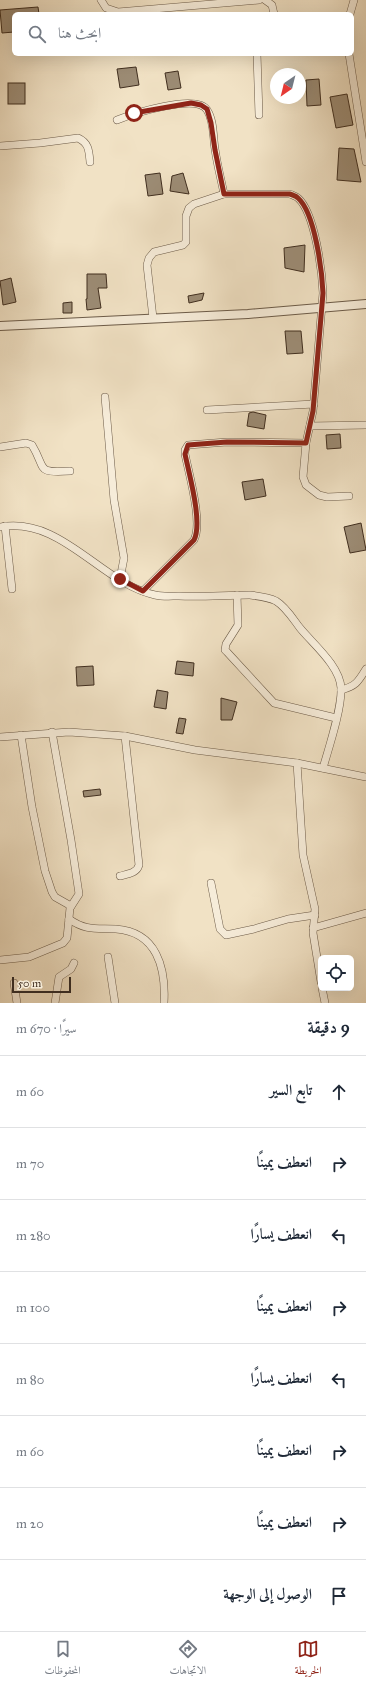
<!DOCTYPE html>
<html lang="ar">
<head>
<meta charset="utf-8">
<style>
  :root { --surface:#fff; --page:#f6f6f7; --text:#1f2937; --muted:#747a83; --line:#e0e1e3; --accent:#8f2418 }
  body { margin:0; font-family:"IM FELL Great Primer",Amiri,serif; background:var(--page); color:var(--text); direction:rtl }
  .controls { position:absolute; right:12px; bottom:12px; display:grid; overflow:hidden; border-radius:6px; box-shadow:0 4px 16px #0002 }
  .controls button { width:36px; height:36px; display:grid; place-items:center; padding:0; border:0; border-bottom:1px solid var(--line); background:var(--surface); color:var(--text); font:20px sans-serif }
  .compass { position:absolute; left:270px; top:68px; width:36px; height:36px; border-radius:50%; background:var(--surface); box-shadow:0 4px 16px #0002; rotate:215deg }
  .scale { position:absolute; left:12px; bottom:10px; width:59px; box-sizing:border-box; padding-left:4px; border:2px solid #402e1f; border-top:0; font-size:11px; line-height:14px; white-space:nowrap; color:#402e1f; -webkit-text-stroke:3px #f6ecd9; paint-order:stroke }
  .stop { position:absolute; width:12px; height:12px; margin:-9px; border:3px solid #8f2418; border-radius:50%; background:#fff }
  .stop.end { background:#8f2418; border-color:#fff; box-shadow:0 1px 4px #0008 }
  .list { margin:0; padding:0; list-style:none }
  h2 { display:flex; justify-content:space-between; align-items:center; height:52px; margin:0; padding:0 16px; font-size:17px }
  h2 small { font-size:13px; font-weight:400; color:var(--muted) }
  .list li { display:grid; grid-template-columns:26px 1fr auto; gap:12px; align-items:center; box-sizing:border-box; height:72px; padding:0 16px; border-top:1px solid var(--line) }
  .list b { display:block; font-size:15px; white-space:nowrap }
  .list em { font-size:13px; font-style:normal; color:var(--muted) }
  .icon { flex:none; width:22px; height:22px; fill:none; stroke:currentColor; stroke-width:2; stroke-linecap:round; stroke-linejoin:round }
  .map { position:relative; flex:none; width:366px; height:1003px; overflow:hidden; direction:ltr }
  .search { position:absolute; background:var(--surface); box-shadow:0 4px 16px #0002; left:12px; right:12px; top:12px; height:44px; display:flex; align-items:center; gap:10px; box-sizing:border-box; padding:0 14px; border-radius:6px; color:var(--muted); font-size:15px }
  .sheet { height:628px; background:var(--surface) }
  nav { display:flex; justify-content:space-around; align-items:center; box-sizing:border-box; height:56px; border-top:1px solid var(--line); background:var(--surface); font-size:11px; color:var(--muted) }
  nav a { display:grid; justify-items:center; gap:2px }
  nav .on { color:var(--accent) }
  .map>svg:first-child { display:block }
  .building { fill:#9c8c75; stroke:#402e1f }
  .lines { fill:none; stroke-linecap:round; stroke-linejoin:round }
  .minor-casing { stroke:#6c5b48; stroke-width:8 }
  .tertiary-casing { stroke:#6c5b48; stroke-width:10 }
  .minor { stroke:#f6ecd9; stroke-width:7 }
  .tertiary { stroke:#f6ecd9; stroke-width:8 }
  .route { stroke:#8f2418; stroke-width:5 }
</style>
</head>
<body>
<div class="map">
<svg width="366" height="1003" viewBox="0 0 366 1003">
  <rect width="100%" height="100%" fill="#f1e2c5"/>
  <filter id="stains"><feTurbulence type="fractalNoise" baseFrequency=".005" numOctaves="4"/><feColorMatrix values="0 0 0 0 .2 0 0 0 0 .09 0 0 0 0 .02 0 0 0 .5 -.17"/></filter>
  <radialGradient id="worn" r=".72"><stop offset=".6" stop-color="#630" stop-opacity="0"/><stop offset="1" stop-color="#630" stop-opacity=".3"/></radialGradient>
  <g class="building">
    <polygon points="38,7 39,14 14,14 14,32 2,33 0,10"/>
    <polygon points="136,67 139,85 120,88 117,69"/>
    <polygon points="178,71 181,88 168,90 165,73"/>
    <polygon points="319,79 321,105 307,106 306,80"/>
    <rect x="8" y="83" width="17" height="21"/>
    <polygon points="347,94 353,125 336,128 330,97"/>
    <polygon points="339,148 354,149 361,182 337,180"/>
    <polygon points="160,173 163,194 148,196 145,175"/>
    <polygon points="183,173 189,194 170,191 172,176"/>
    <polygon points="305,245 304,272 285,268 284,248"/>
    <polygon points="87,274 106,274 107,288 98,288 101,308 87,310 86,299 87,299"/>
    <polygon points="11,278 16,302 3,305 0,281"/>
    <polygon points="204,293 202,300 189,303 188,296"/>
    <polygon points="72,302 72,313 63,313 63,303"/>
    <polygon points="285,331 301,331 303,353 287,354"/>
    <polygon points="253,412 266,415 264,429 247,426 249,413"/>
    <polygon points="340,434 341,448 327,449 326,435"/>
    <polygon points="263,479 266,496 245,500 242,482"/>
    <polygon points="361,523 366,550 350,553 344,527"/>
    <polygon points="177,661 194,663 193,676 175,674"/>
    <polygon points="93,666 94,685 77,686 76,667"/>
    <polygon points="157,690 168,692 166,709 154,707"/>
    <polygon points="221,698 237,702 232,720 221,720"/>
    <polygon points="179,718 186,719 183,734 176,733"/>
    <polygon points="100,789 101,795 84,797 83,791"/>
  </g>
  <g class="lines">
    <g class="minor-casing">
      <g id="minor">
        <polyline points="101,0 106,8 118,12 259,0"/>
        <polyline points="265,0 272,5 274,14"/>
        <polyline points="350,14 354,0"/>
        <polyline points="257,54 259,115"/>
        <polyline points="349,54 366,162"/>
        <path d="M117 120C132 114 197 93 207 110 214 120 213 137 215 149 217 164 221 179 224 194"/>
        <path d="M0 146 40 143 78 138C89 143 89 151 90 162"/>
        <path d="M153 318 147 265 149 258 154 252 183 245 186 242V216L189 208 194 204 224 194H290C292 195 296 196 298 198 315 213 322 271 323 293L313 411 306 443 303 477 306 485 319 495 327 497 349 496"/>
        <polyline points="105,397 114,500 124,558 120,579"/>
        <polyline points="207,410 314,404"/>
        <polyline points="310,426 366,425"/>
        <path d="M0 447 26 443 32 445C47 470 35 473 70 471"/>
        <polyline points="5,526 12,589"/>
        <path d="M0 527C62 516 100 583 155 595 163 597 171 596 179 596 203 597 226 595 249 595 258 596 268 597 276 601 286 607 293 619 300 628 313 644 340 666 341 688 342 708 329 747 323 768"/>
        <path d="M143 591 194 540C203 523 189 474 185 454V450L188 445 227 442 306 443"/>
        <polyline points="237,595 238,625 226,644 225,650 227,652 274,703 336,718"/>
        <path d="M341 690C356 686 358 682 366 669"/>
        <polyline points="21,735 32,807 45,871 52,892 55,897 71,906"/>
        <polyline points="0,737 69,732 125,736 195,750 297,763 366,777"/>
        <polyline points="297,763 303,855 315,909 313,933 321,982"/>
        <path d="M120 876C128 874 137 873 139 865L125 736"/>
        <polyline points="211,883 220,929 226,935 254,929 288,919 315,915"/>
        <path d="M69 919C86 931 96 928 116 929 157 932 166 968 164 1003"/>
        <polyline points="313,928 366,913"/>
        <polyline points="108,957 115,1003"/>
        <polyline points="0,960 29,957 63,943 67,938 70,908 79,894 71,840 52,732"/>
        <polyline points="14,983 17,1003"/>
        <polyline points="322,988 325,1003"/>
        <polyline points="55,1003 59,977 71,969 74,963"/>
      </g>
    </g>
    <g class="tertiary-casing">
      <polyline id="tertiary" points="0,326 248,314 366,304"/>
    </g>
    <use href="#minor" class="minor"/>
    <use href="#tertiary" class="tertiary"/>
  </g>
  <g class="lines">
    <path class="route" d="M120 579 143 591 194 540C203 523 189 474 185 454L188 445 227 442 306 443 313 411 323 293C322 271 315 213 298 198 296 196 292 195 290 194H224L215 150 211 123 207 109 201 105 191 103 134 113"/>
  </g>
  <rect width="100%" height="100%" filter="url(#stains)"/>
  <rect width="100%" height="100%" fill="url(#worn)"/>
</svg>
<div class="controls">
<button><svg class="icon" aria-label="locate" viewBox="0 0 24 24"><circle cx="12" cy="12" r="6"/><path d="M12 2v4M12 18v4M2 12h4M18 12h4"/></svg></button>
</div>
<svg class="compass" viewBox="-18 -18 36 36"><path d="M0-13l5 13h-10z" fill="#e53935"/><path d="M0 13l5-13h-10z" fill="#747a83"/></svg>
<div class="scale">50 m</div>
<div class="stop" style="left:134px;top:113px"></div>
<div class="stop end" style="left:120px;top:579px"></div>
<div class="search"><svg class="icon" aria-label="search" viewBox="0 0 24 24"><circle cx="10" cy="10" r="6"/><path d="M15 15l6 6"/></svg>ابحث هنا</div>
</div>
<section class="sheet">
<h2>9 دقيقة<small>سيرًا · 670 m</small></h2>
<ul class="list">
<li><svg class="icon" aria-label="ahead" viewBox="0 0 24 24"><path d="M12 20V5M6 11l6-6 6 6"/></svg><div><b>تابع السير</b></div><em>60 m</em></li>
<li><svg class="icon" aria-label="right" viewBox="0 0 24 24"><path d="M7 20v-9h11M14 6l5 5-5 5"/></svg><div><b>انعطف يمينًا</b></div><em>70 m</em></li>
<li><svg class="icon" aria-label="left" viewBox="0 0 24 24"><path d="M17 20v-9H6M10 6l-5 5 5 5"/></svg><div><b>انعطف يسارًا</b></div><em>280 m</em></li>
<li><svg class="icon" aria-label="right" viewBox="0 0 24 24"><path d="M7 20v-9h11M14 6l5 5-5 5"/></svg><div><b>انعطف يمينًا</b></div><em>100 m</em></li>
<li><svg class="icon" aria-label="left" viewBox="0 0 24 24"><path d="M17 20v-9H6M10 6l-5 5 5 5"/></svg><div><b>انعطف يسارًا</b></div><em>80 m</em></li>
<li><svg class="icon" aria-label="right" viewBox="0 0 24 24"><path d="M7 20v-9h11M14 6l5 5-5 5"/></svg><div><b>انعطف يمينًا</b></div><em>60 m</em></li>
<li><svg class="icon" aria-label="right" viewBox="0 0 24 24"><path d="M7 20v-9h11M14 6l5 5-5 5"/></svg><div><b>انعطف يمينًا</b></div><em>20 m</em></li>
<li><svg class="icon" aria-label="arrive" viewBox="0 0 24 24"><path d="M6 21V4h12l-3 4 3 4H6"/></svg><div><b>الوصول إلى الوجهة</b></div></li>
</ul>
</section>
<nav>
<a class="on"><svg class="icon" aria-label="map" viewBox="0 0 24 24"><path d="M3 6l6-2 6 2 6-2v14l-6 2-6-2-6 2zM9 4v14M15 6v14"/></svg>الخريطة</a>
<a><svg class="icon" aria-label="directions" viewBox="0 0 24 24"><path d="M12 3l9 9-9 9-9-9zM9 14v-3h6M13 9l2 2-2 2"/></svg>الاتجاهات</a>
<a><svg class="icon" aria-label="saved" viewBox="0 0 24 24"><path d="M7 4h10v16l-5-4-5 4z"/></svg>المحفوظات</a>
</nav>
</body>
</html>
